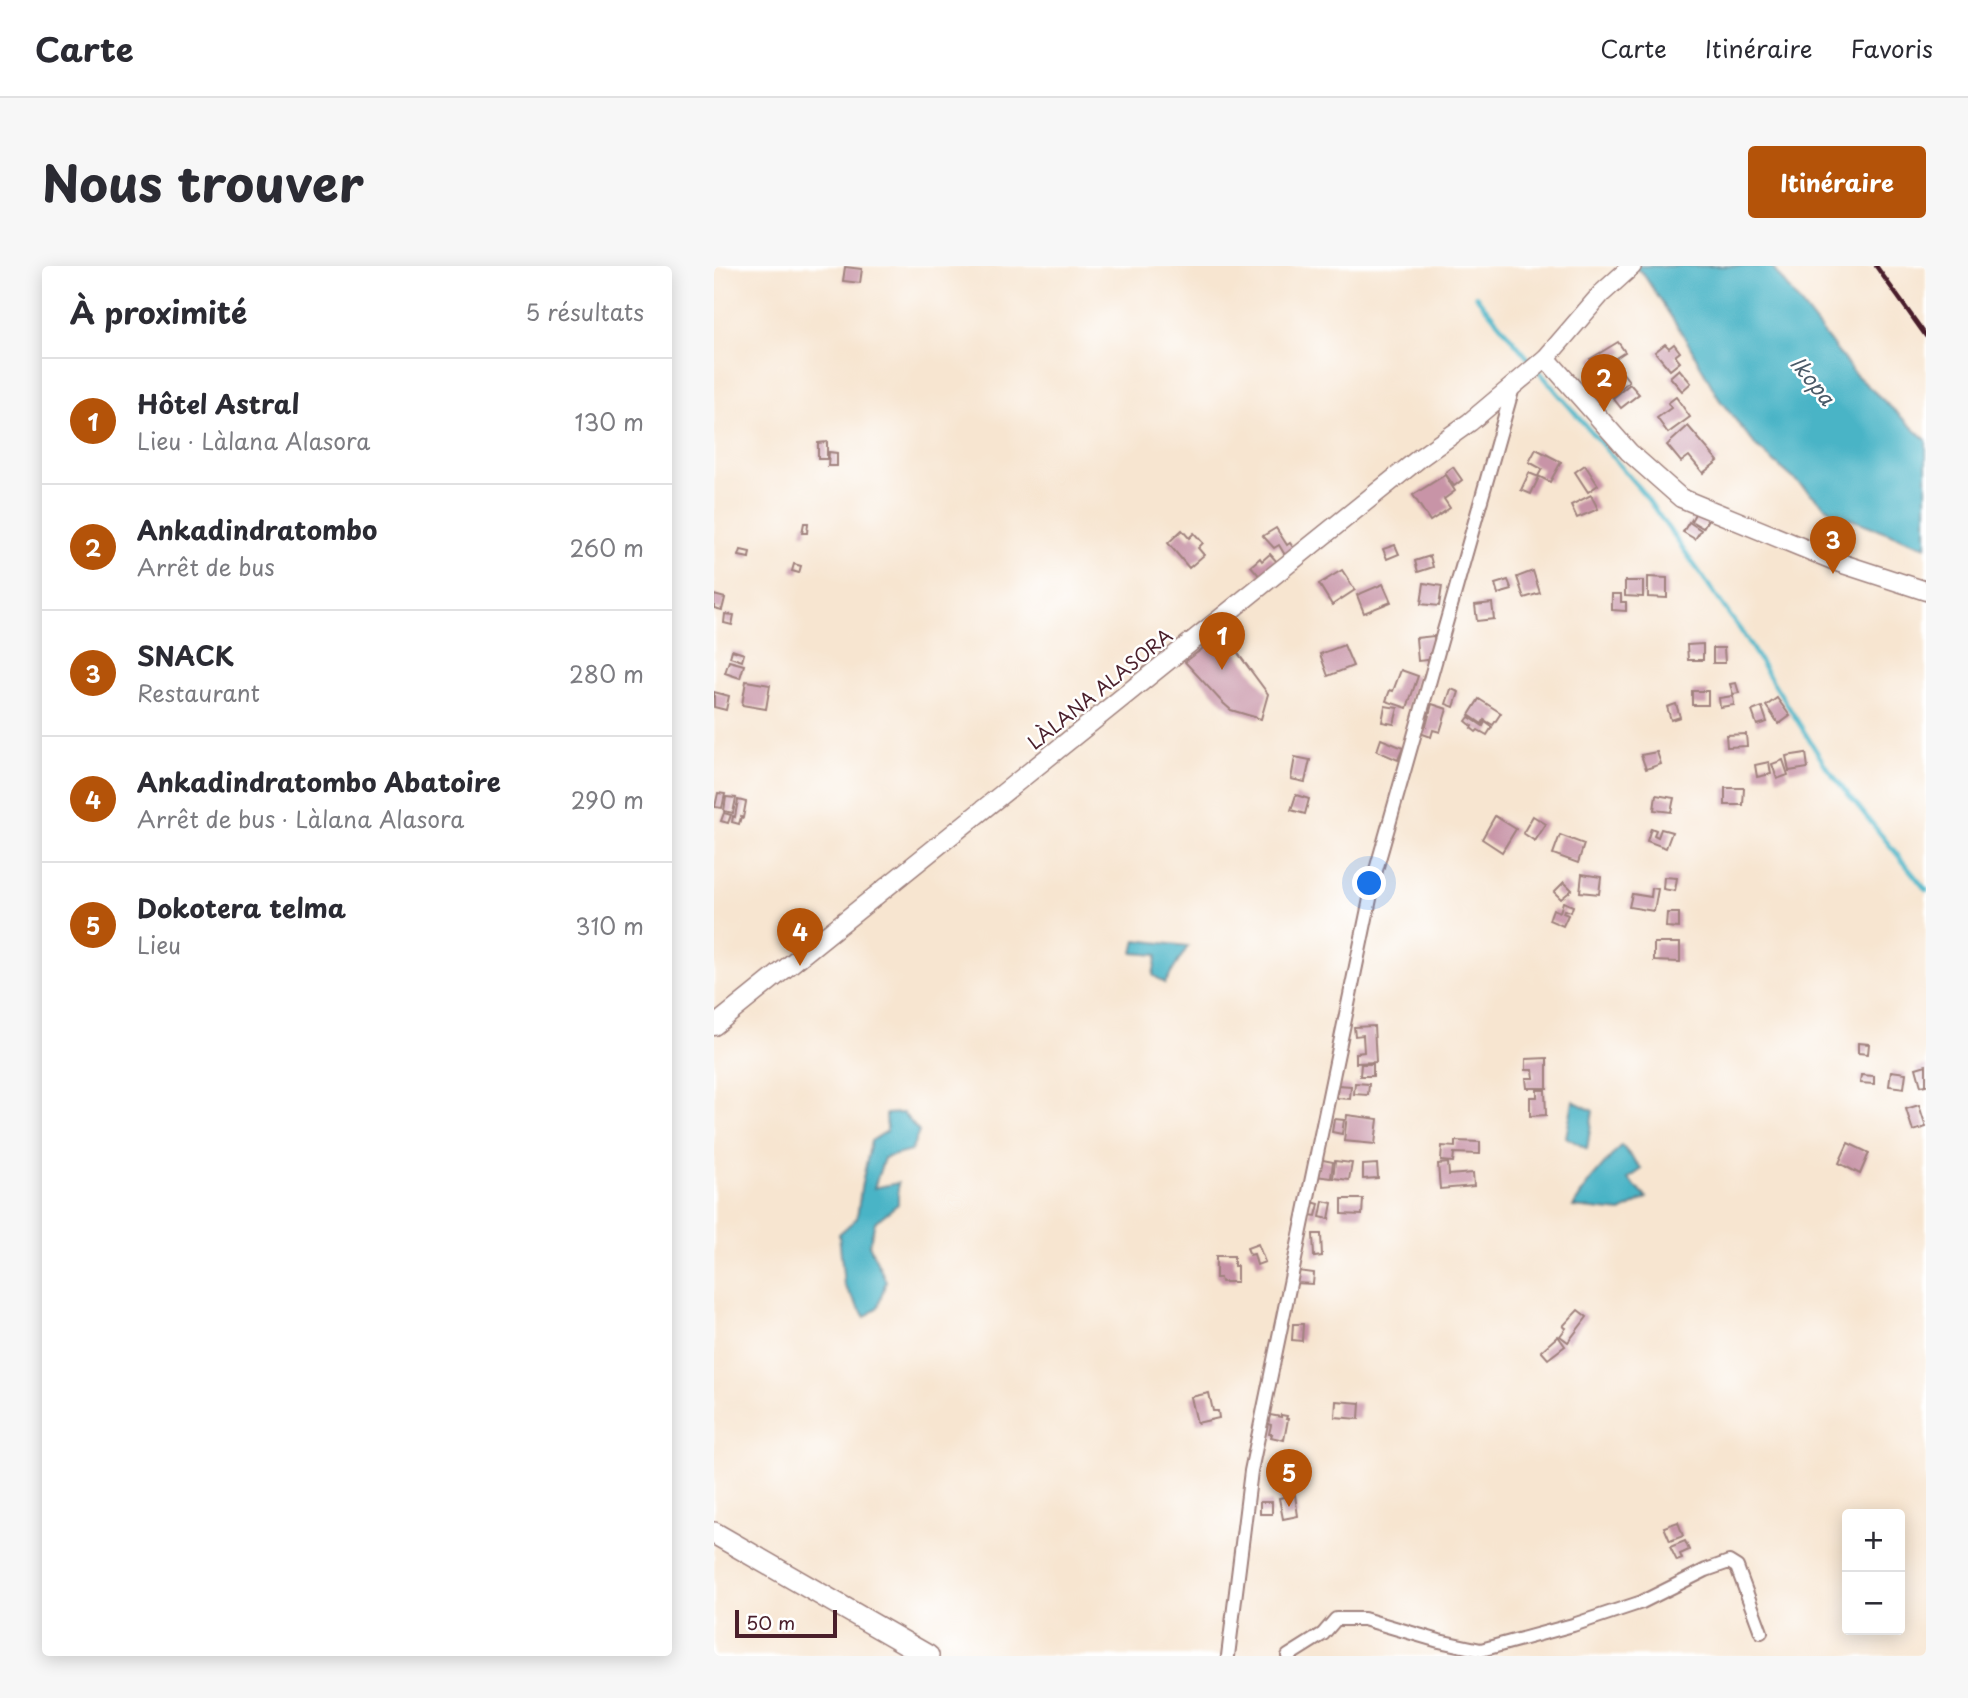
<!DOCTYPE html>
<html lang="fr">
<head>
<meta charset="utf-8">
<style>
  :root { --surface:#fff; --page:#f7f7f7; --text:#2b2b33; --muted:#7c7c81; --line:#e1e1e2; --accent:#b45309 }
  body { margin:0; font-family:"Playpen Sans",sans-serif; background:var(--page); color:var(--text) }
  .controls { position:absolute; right:21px; bottom:21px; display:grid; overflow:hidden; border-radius:7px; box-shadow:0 4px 18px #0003 }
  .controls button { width:63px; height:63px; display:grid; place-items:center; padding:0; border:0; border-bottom:2px solid var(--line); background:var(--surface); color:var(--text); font:35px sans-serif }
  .scale { position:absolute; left:21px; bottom:18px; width:102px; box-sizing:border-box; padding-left:7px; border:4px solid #4a1f2b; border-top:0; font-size:19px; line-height:24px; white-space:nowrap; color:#4a1f2b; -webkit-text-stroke:5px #fff; paint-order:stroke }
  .you { position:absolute; left:656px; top:618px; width:24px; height:24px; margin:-18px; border:5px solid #fff; border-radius:50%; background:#1a73e8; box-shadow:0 0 0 10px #1a73e833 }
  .badge { display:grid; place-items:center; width:46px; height:46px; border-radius:50%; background:var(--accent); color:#fff; font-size:23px; font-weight:700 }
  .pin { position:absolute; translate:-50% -58px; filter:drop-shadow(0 2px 4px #0008) }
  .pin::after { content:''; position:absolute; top:37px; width:24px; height:21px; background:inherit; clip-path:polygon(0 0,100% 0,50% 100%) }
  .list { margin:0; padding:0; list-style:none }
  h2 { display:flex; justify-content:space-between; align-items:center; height:91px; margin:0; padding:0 28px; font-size:30px }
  h2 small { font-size:23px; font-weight:400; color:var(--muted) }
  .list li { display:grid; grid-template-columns:46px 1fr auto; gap:21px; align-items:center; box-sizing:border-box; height:126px; padding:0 28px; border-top:2px solid var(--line) }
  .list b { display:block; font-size:26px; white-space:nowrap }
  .list p { margin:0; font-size:23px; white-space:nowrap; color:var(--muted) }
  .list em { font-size:23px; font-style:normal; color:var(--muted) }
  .map { position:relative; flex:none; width:1212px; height:1390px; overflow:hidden; border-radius:7px }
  header { display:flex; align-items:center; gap:42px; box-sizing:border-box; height:98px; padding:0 35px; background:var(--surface); border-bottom:2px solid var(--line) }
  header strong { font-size:33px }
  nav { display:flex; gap:38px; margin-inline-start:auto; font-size:24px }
  .intro { display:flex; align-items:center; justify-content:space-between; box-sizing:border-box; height:168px; padding:0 42px }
  h1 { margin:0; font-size:49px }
  .button { padding:18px 32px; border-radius:7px; background:var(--accent); color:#fff; font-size:24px; font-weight:700 }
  main { display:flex; gap:42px; padding:0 42px }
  aside { flex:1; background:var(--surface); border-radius:7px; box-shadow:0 4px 18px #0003 }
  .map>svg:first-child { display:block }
  .water { fill:#49b4c6; stroke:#4a6a78; stroke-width:2 }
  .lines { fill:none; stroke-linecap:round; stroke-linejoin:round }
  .stream { stroke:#49b4c6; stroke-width:4.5 }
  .building { fill:#c894a7 }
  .street-casing { stroke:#a0827e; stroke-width:16 }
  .secondary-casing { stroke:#a0827e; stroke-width:21 }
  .primary-casing { stroke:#a0827e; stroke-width:24 }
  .street { stroke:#fff; stroke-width:12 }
  .secondary { stroke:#fff; stroke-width:18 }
  .primary { stroke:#fff; stroke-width:21 }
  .rail { stroke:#4a1f2b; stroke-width:4.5 }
  .labels { text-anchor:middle; stroke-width:5; stroke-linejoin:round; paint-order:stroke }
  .street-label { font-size:19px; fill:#4a1f2b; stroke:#fff }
  .water-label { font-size:21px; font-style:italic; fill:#4a5b69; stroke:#fff }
</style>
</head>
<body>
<header>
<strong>Carte</strong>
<nav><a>Carte</a><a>Itinéraire</a><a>Favoris</a></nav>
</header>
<div class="intro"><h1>Nous trouver</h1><a class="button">Itinéraire</a></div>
<main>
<aside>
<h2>À proximité<small>5 résultats</small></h2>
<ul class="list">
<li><span class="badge">1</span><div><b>Hôtel Astral</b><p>Lieu · Làlana Alasora</p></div><em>130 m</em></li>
<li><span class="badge">2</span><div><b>Ankadindratombo</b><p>Arrêt de bus</p></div><em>260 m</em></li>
<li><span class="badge">3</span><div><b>SNACK</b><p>Restaurant</p></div><em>280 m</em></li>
<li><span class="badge">4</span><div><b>Ankadindratombo Abatoire</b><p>Arrêt de bus · Làlana Alasora</p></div><em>290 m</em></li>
<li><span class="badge">5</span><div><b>Dokotera telma</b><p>Lieu</p></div><em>310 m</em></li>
</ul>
</aside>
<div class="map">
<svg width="1212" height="1390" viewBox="0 0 1212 1390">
  <rect width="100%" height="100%" fill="#fff"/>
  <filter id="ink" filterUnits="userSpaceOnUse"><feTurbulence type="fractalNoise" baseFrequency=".0143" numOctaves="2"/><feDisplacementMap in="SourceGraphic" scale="14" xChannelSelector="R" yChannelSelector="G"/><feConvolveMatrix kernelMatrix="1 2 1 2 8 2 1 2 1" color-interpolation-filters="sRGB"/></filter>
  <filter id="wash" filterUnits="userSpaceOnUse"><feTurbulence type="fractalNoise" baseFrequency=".00686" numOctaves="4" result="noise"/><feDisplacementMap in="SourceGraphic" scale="28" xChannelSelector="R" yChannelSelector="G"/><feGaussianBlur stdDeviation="1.57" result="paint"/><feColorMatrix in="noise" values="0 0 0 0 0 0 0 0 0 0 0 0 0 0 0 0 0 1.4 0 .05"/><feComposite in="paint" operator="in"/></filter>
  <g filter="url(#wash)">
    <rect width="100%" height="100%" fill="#f7e5d0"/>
    <g class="water">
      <polygon points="918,0 1057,0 1141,108 1212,174 1212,281 1118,246 1043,181 1005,133 973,75 928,6"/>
      <polygon points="422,674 474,680 451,717 439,709 443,689 419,687"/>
      <polygon points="859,835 879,845 873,883 852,871"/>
      <polygon points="189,847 205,866 197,885 170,892 160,922 184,917 184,938 161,956 155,979 172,1015 164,1041 151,1051 130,1019 125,968 143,952 147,922 157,875 173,865 172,848"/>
      <polygon points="907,879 928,903 914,913 933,932 907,946 859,941 875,916"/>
    </g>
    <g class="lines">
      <g class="stream">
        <polyline points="762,30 818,97"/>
        <polyline points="824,104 930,228 1027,365 1113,502 1212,624"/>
      </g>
    </g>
    <g id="blocks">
      <g class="building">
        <polygon points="131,1 148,3 146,17 129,15"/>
        <polygon points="904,76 911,86 883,104 876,93"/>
        <polygon points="951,78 955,82 960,78 966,86 961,90 966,96 956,104 941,86"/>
        <polygon points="900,95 908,104 895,115 887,105"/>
        <polygon points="965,103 977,117 968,125 956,111"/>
        <polygon points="908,106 915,115 898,130 891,121"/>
        <polygon points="885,107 892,115 887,119 880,110"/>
        <polygon points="916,118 925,128 907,142 899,132"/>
        <polygon points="962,131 976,151 954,167 943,152 957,142 954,137"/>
        <polygon points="974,160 1004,195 989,207 975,190 967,196 953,179"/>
        <polygon points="113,176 113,193 104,193 104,177"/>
        <polygon points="822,183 847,196 836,216 824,210 828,203 815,196"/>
        <polygon points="115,186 123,187 123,200 114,200"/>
        <polygon points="871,199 884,219 874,226 861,206"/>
        <polygon points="739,201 748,214 740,220 731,207"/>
        <polygon points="815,207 825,211 817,228 807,224"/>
        <polygon points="731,209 741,225 730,233 736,242 716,255 699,229"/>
        <polygon points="877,229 884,243 863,252 857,239"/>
        <polygon points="982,246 994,253 989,262 977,255"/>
        <polygon points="975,256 987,264 981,273 969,266"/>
        <polygon points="90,257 94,257 93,267 88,267"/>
        <polygon points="562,262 573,279 576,277 580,283 571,289 565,279 560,282 549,270"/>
        <polygon points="468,264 475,272 480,267 489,277 484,282 490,289 475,302 454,277"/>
        <polygon points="681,279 685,288 673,293 669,283"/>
        <polygon points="27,284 36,286 35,292 25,290"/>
        <polygon points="556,288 563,296 547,312 537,300 546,292 548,295"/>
        <polygon points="716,290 719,301 704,306 701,295"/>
        <polygon points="80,298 87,300 85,307 78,305"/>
        <polygon points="628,304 641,324 618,339 605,318"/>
        <polygon points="819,305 826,327 810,332 803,311"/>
        <polygon points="934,311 953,312 953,332 934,331"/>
        <polygon points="794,314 798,324 784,328 781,318"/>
        <polygon points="911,315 929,315 929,331 911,330"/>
        <polygon points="710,317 728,320 725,340 707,338"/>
        <polygon points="669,318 677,336 650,347 643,329"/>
        <polygon points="898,328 907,328 907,336 912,336 912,345 898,344"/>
        <polygon points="0,329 11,332 8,344 0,342"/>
        <polygon points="778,337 780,353 763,355 761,339"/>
        <polygon points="11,348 20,349 18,359 10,357"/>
        <polygon points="509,367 554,428 547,453 517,444 508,436 471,396"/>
        <polygon points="720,370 722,393 704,395 702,372"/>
        <polygon points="989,378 989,394 974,394 973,379"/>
        <polygon points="630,379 639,400 614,410 606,388"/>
        <polygon points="999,382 1010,382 1011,397 999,397"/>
        <polygon points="18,384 30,388 28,395 16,391"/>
        <polygon points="15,395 30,399 26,412 11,407"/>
        <polygon points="687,404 704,410 693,442 672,435 676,424 679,425"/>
        <polygon points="32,415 56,419 52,443 28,439"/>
        <polygon points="1022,417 1025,427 1019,428 1016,418"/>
        <polygon points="737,423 745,426 740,441 732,438"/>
        <rect x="978" y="425" width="16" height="14"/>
        <polygon points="0,426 15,430 12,444 0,441"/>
        <polygon points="1019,430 1020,439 1006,441 1005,432"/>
        <polygon points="1063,432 1076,450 1065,458 1052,440"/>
        <polygon points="765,433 787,447 779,459 770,454 768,458 755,449"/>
        <polygon points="718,438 733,443 726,466 719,464 717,471 706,467 708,459 712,460"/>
        <polygon points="962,438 966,451 957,454 953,441"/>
        <polygon points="671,440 684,442 680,458 668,456"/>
        <polygon points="1048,441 1053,456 1043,459 1038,445"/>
        <polygon points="755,451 769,460 771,456 778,461 773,469 764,464 762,466 757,462 758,460 752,455"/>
        <polygon points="1032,468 1033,480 1013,481 1012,469"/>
        <polygon points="667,473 689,482 684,494 663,485"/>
        <polygon points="943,486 947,498 932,503 927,489"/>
        <polygon points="1092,487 1094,502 1075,505 1072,490"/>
        <polygon points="581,491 596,494 591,516 577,513"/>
        <polygon points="1069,494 1074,509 1063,513 1058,498"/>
        <polygon points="1055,496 1057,508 1043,511 1041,499"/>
        <polygon points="1011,522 1030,522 1029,539 1011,539"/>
        <polygon points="4,527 11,528 8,542 1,541"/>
        <polygon points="582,529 595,533 591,548 577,544"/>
        <polygon points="942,529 960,532 957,546 940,544"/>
        <polygon points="12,531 22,532 19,547 10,545"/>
        <polygon points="24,534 32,536 29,552 27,551 25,558 18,556 19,550 21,551"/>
        <polygon points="10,547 17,549 14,557 7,555"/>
        <polygon points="781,550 802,563 788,586 768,573"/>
        <polygon points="819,550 832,558 821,575 809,567"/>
        <polygon points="937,562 942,564 940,569 944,571 947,563 958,566 952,582 933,575"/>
        <polygon points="846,569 870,578 864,597 839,588"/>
        <polygon points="868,608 887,611 885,628 866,626"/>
        <polygon points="950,611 963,612 961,625 949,623"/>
        <polygon points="850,616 858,624 847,633 840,626"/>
        <polygon points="938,622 944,623 940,645 915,641 918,628 937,631"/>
        <polygon points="849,636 859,640 857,646 850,644 849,647 854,649 849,660 835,654 839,643 846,646"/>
        <polygon points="953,647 965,647 965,662 952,661"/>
        <polygon points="940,677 966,677 966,696 940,695"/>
        <polygon points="660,760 662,796 642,797 642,787 650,786 649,769 641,770 640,761"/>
        <polygon points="1144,777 1155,778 1154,788 1144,787"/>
        <polygon points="833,792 833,822 813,822 812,812 820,812 819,804 812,804 812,793"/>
        <polygon points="647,798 659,798 659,810 646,810"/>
        <polygon points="1212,799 1212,819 1207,820 1202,802"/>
        <polygon points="1177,805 1192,807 1190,822 1175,820"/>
        <polygon points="1147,809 1160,810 1160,818 1146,817"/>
        <polygon points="641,817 655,818 654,829 640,828"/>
        <polygon points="624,819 637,820 636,833 623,832"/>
        <polygon points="823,824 831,824 832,849 816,850 816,831 823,831"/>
        <polygon points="1205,839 1212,861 1199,865 1192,843"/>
        <polygon points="633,849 664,853 661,878 630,875"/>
        <polygon points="620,853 630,854 628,868 618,866"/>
        <polygon points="741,875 766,876 766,888 740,887 739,896 727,895 728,880 741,881"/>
        <polygon points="1134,877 1155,887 1146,908 1125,897"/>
        <polygon points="604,893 619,896 617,912 601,910"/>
        <polygon points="621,895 638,897 635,914 619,912"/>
        <polygon points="734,897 735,909 759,907 760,920 726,923 724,898"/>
        <polygon points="663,898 664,912 649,913 649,899"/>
        <polygon points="628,933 649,933 648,949 628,948"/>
        <polygon points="609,935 618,937 615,953 606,951"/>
        <polygon points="598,936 605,938 602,950 595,949"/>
        <polygon points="599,968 607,968 608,990 600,991"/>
        <polygon points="544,978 551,996 543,999 540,988 536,989 533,982"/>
        <polygon points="502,990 520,990 520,1000 523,1000 523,1016 507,1016 506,1012 502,1012"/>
        <polygon points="584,1005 600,1007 599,1018 583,1017"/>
        <polygon points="864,1044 873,1051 854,1076 846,1070 852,1062 849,1060"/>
        <polygon points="579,1058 589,1058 588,1075 578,1074"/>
        <polygon points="844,1070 851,1080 834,1093 827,1085"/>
        <polygon points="495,1127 499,1145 504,1145 505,1152 483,1157 477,1131"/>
        <polygon points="622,1135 646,1137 645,1153 621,1151"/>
        <polygon points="556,1149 567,1151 567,1149 573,1150 572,1153 574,1153 570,1174 557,1171 558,1168 555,1168 557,1159 554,1158"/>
        <polygon points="576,1198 578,1213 559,1216 557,1201"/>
        <polygon points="581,1229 584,1250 569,1253 565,1232"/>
        <rect x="546" y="1236" width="12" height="12"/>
        <polygon points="964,1256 969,1270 956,1275 950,1261"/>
        <polygon points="971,1275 975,1284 966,1288 968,1293 963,1295 956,1281"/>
      </g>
    </g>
  </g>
  <g filter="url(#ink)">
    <use href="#blocks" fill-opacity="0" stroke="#a0827e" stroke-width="2"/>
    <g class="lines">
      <g class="street-casing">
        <g id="street">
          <polyline points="514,1390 537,1205 662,604 800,118"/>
          <polyline points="574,1390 609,1368 622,1353 650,1353 725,1375 767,1384 859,1359 928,1336 992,1304 1015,1296 1023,1301 1047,1366"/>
        </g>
      </g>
      <g class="secondary-casing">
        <g id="secondary">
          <polyline points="832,92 915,186 967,232 1126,297 1212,325"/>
          <polyline points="0,760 707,191 756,156 832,92 887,28 918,0"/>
        </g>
      </g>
      <g class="primary-casing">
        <polyline id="primary" points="0,1267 214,1390"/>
      </g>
      <use href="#street" class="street"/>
      <use href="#secondary" class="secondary"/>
      <use href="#primary" class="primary"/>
      <polyline class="rail" points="1162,0 1212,70"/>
    </g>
  </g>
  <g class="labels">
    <g class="street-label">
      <text transform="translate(386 423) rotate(-39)" y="7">LÀLANA ALASORA</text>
    </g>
    <g class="water-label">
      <text transform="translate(1098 115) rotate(51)" y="7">Ikopa</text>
    </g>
  </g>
</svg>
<div class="controls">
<button>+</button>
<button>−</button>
</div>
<div class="scale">50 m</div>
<div class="you"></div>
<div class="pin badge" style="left:508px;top:404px">1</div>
<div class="pin badge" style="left:890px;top:146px">2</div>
<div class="pin badge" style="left:1119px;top:308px">3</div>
<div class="pin badge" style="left:86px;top:700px">4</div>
<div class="pin badge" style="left:575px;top:1241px">5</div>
</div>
</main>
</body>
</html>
